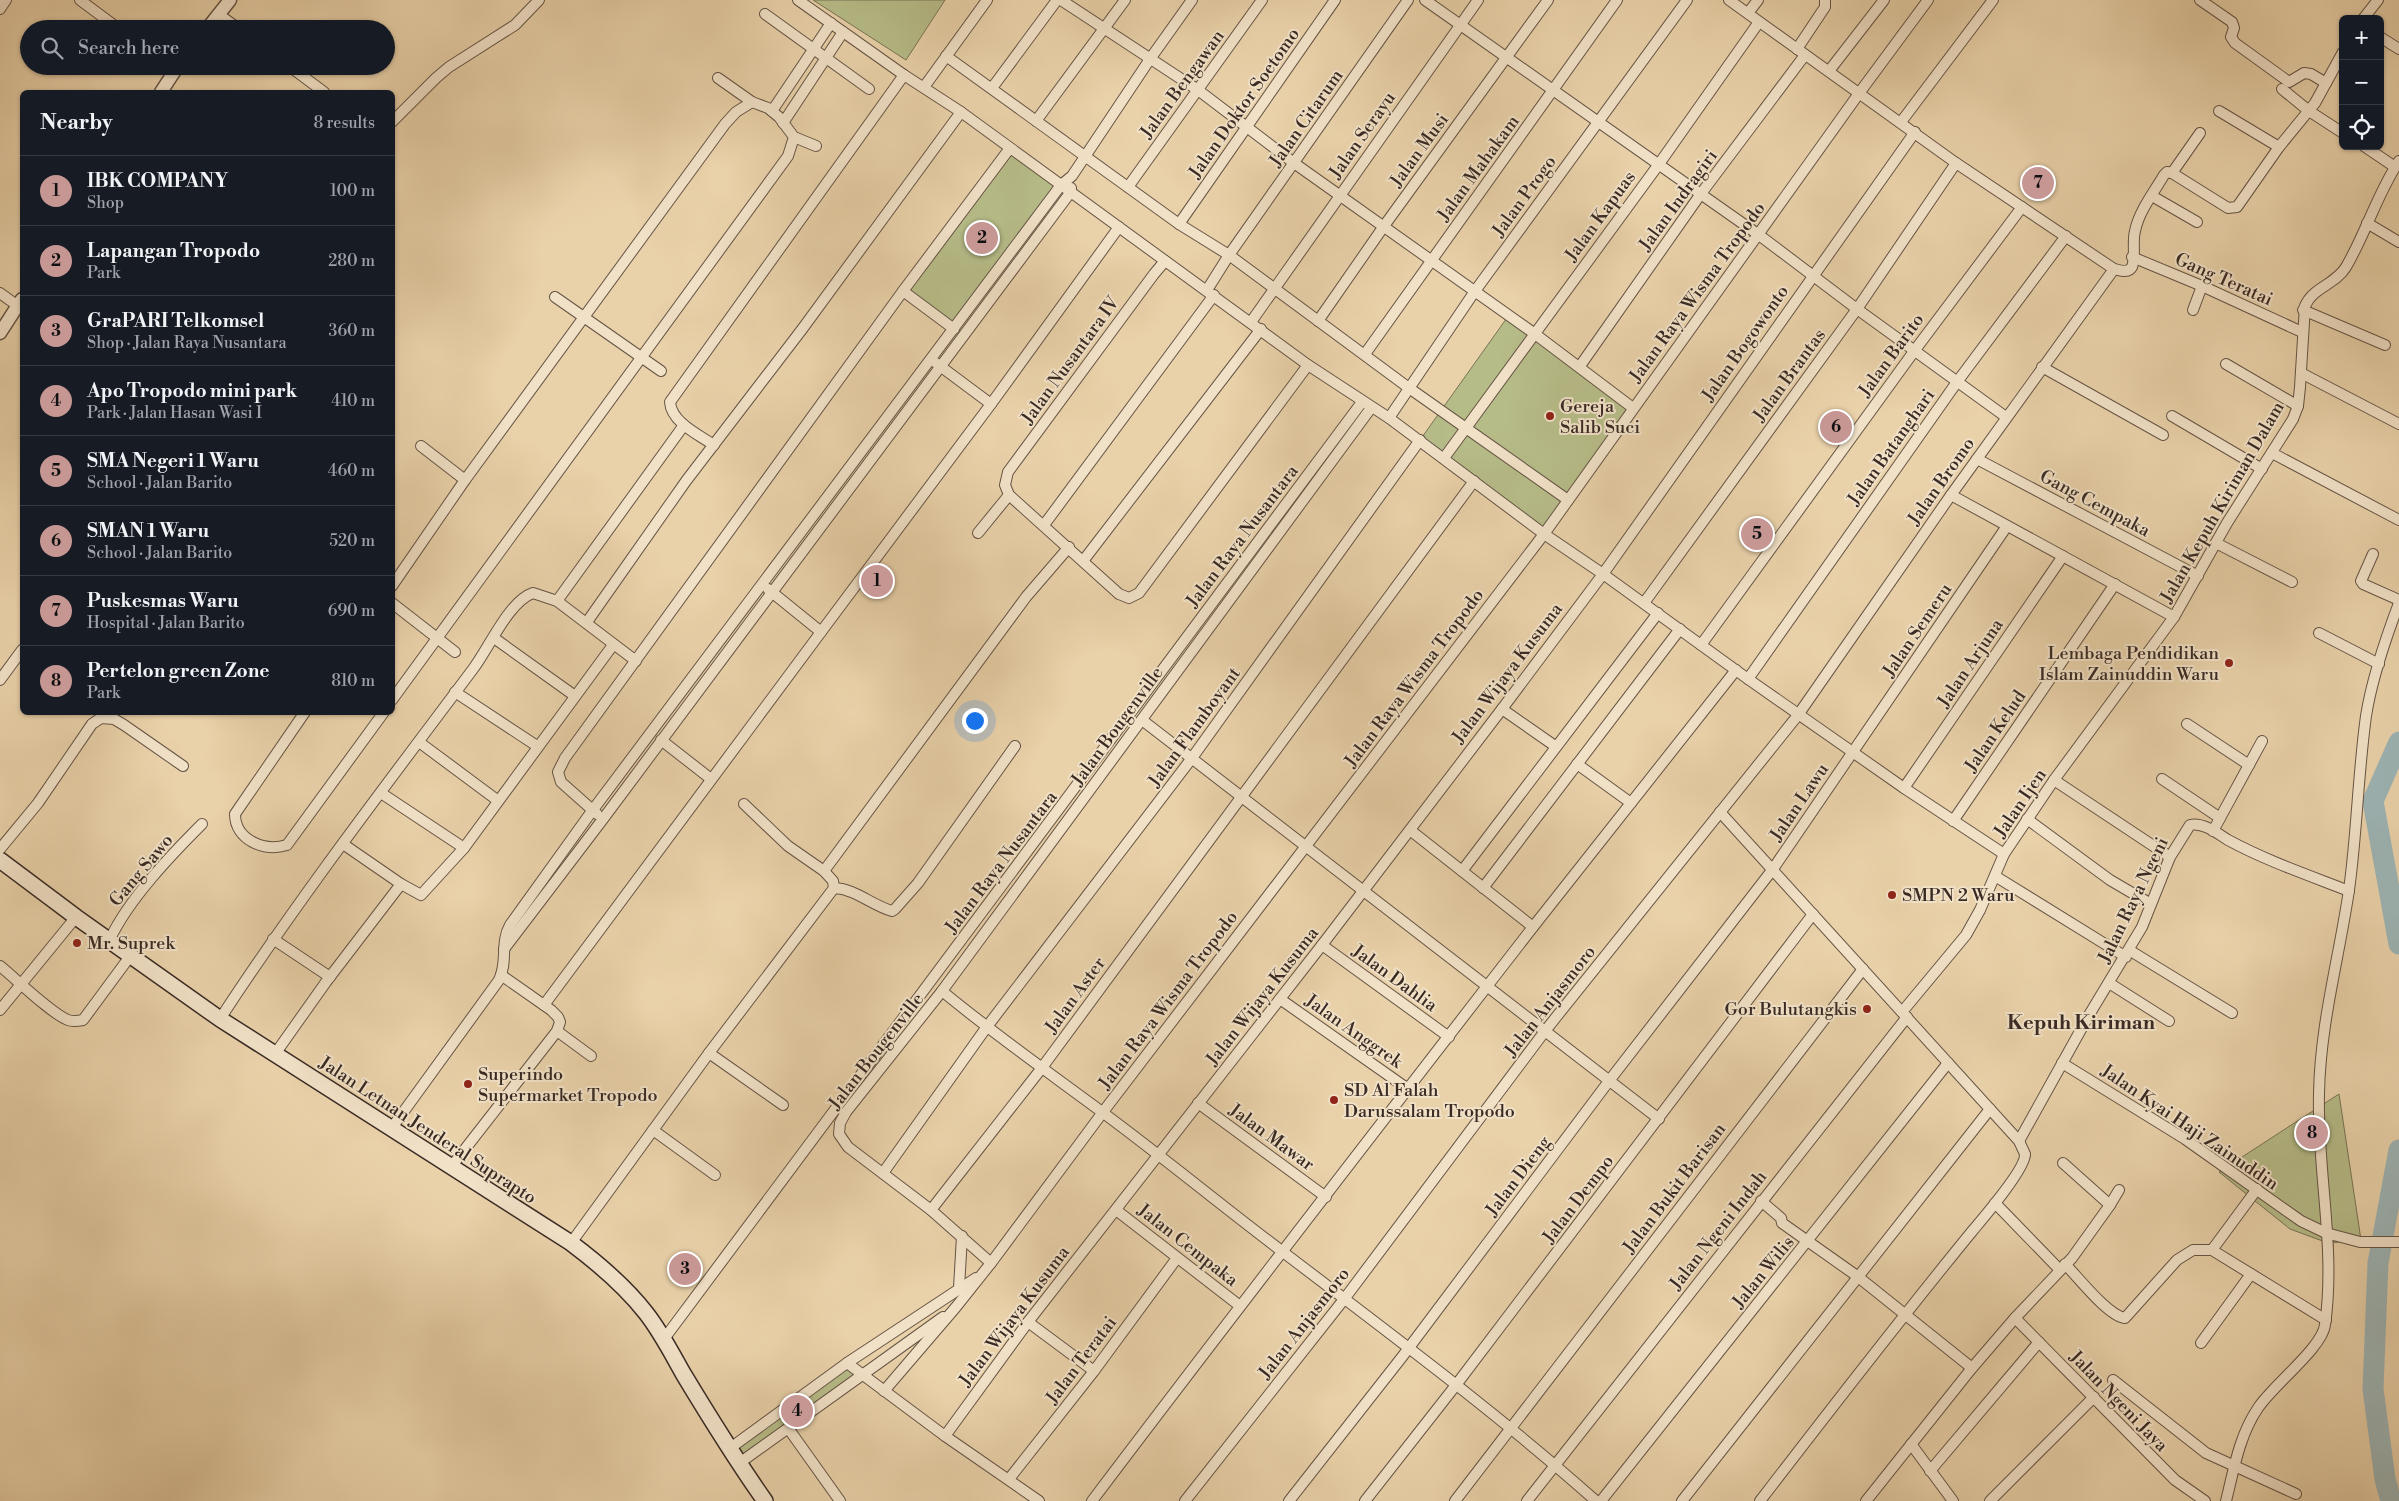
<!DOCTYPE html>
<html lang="en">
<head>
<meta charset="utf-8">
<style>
  :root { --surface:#171b24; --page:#20242c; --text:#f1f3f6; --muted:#9ea1a6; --line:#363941; --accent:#c59692 }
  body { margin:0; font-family:"Libre Bodoni",serif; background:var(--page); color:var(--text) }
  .controls { position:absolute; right:15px; top:15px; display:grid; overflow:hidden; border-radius:8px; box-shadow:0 1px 4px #0004 }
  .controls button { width:45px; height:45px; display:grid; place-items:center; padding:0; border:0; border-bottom:1px solid var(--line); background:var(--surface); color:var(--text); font:25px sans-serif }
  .you { position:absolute; left:974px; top:720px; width:18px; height:18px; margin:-12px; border:4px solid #fff; border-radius:50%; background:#1a73e8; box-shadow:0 0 0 8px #1a73e833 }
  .badge { display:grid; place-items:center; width:32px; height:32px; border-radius:50%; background:var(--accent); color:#111; font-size:16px; font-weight:700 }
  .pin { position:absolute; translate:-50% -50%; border:2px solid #fff; box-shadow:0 1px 5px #0006 }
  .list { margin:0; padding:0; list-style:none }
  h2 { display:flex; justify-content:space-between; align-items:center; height:65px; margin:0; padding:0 20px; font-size:21px }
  h2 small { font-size:16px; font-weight:400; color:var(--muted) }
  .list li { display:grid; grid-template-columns:32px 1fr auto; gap:15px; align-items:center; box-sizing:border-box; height:70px; padding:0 20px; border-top:1px solid var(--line) }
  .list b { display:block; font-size:19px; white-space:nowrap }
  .list p { margin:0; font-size:16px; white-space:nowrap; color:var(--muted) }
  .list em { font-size:16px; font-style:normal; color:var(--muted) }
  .icon { flex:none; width:28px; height:28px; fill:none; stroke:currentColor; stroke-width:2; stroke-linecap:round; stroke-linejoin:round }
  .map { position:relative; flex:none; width:2399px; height:1501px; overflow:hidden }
  .search { position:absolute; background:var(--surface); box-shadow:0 1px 4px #0004; left:20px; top:20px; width:375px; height:55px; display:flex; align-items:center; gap:12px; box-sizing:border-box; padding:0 18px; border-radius:28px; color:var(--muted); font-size:19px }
  .panel { position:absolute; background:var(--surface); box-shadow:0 1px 4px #0004; left:20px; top:90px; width:375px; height:625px; border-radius:8px }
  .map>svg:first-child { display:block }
  .green { fill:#b6bc88; stroke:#787356 }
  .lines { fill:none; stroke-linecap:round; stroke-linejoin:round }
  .river { stroke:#9db4b4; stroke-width:21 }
  .minor-casing { stroke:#655445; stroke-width:12 }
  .tertiary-casing { stroke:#655445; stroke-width:15 }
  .secondary-casing { stroke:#392a24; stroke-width:18 }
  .minor { stroke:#f1e1c7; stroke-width:10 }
  .tertiary { stroke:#f1e1c7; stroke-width:12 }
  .secondary { stroke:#f1e1c7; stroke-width:15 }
  .poi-dot { fill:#8f2418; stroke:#f1e1c7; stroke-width:2 }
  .labels { text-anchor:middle; stroke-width:4; stroke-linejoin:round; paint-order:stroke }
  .street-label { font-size:18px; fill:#392a24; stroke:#f1e1c7 }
  .poi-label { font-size:18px; fill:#392a24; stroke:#f1e1c7; text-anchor:start }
  .quarter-label { font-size:20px; font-weight:bold; fill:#392a24; stroke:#f1e1c7 }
</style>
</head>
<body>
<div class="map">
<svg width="2399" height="1501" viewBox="0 0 2399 1501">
  <rect width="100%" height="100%" fill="#e9d1a9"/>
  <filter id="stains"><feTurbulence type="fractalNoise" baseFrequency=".004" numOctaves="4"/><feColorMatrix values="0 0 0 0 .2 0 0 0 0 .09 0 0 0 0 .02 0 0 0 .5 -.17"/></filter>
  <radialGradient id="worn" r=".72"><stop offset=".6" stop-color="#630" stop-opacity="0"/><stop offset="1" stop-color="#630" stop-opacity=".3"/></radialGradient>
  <g class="green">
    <polygon points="813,0 945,0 906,60"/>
    <polygon points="1010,148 1061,185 954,329 903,291"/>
    <polygon points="1509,315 1633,408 1544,534 1420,440"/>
    <polygon points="2339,1094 2361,1240 2328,1243 2290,1229 2219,1172"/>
    <polygon points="845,1364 862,1372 740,1463 733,1449"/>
  </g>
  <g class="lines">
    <g class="river">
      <polyline points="2399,742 2373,801 2399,944"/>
      <polyline points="2391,1501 2385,1479 2373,1389 2378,1263 2399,1150"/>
    </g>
    <g class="minor-casing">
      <g id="minor">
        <polyline points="80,0 119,29"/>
        <polyline points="798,0 904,75 961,112 1308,365 1389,418 1544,534 1603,574 1748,679 1904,788 2004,854"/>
        <polyline points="1061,0 1198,90 1294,163 1535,334 1633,408"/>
        <polyline points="1425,0 1759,235 1857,309 2006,417"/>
        <path d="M1729 0 1956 163 2114 269C2119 270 2128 274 2132 267 2136 257 2132 242 2135 231 2139 211 2154 192 2164 175L2167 172 2172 173 2228 208 2237 207 2279 147 2315 103 2343 52"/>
        <polyline points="2200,0 2232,22 2234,28 2231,37 2235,43 2289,82 2304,73 2311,74 2326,83"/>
        <polyline points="0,9 6,0"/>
        <polyline points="1748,13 1758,0"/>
        <polyline points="218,14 239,29"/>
        <polyline points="765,14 869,89"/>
        <polyline points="2363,19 2378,0"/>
        <polyline points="2380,37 2399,49"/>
        <polyline points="1797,49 1825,7 1825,0"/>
        <polyline points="946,56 1179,224 1229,255 1409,388 1568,500"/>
        <polyline points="289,66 324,92"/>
        <polyline points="1829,71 1884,0"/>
        <polyline points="718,78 752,102 768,108 779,117 794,137 816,146"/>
        <polyline points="924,87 987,0"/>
        <polyline points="992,88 1057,0"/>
        <polyline points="2282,89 2309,111 2343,133"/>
        <polyline points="772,111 831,23"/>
        <polyline points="2219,111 2279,147"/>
        <polyline points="1036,121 1125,0"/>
        <polyline points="392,122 436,78 449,67 515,25 539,0"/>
        <polyline points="1901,122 1993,0"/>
        <polyline points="783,123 843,32"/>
        <polyline points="2364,146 2395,167"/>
        <polyline points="2172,173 2200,133"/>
        <polyline points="1128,187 1262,0"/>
        <polyline points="2152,196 2197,222"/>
        <polyline points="2367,223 2399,242"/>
        <polyline points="1179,224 1335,0"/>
        <polyline points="2132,257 2202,286 2302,332"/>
        <polyline points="1165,261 1154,274 1008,472 1005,485 1009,495 1119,594 1129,598 1139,593 1308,365"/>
        <polyline points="1207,290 1229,255 1408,0"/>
        <polyline points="903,291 954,329"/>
        <polyline points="0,293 18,306"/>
        <polyline points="555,297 661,371"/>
        <polyline points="2193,310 2202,286"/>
        <polyline points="2303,310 2385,345"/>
        <polyline points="1318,321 1384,226 1548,0"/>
        <polyline points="1251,322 1478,0"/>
        <polyline points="1365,354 1617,0"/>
        <polyline points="936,363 991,404"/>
        <polyline points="2226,364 2298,406"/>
        <polyline points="1580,366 1700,195 1805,55"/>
        <polyline points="2042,367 2163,435"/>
        <polyline points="2301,373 2399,424"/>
        <polyline points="2172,416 2262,469"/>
        <polyline points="1389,418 1475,291 1687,0"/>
        <path d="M714 445C699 435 671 422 670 402L904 75"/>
        <polyline points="421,446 465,480"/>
        <polyline points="2272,453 2399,520"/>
        <polyline points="1444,458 1659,164 1759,22"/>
        <polyline points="1977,459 2198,576"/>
        <polyline points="1951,495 2174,617"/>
        <polyline points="1044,525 1214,295"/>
        <polyline points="978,533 1009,495"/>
        <polyline points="2216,543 2292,582"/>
        <polyline points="2373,554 2361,581 2363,584 2399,600"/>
        <polyline points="1083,561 1261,329"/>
        <polyline points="392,586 465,480 725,124 736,112 752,102"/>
        <polyline points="768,589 821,632 991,404 1119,227"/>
        <polyline points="557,601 684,425"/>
        <polyline points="392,603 455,652"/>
        <polyline points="1644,603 1857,309 1956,163"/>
        <polyline points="587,622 686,481 803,328 961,112"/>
        <polyline points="2319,633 2379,664"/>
        <polyline points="494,638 575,696"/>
        <polyline points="1701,645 1915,350 2022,207"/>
        <polyline points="1748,679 1957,382 2066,236"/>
        <polyline points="0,680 22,650"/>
        <polyline points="455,692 537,746"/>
        <polyline points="392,700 788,156 794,137"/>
        <polyline points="1502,709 1555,746"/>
        <path d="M305 712 235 814C235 840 264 852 287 845L384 712"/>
        <polyline points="1142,720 1659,1119"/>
        <polyline points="2187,724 2249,765"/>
        <polyline points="661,740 711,779"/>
        <polyline points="419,742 497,800"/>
        <polyline points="1577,764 1631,803"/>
        <polyline points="2162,779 2220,818"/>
        <polyline points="2054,780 2170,857"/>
        <polyline points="1904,788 2063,556"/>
        <polyline points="381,793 464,848"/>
        <polyline points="744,804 788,846 824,871 833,881 834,888"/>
        <path d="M1720 812 2019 1141 2025 1154C2026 1168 1985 1216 1974 1229 1901 1318 1830 1410 1760 1501"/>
        <polyline points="597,814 561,782 558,772 565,758 903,291 1010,148"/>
        <polyline points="2027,819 2110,880 2151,904"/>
        <polyline points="1953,821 2115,584"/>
        <polyline points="1410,830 1533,927 1736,670"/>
        <polyline points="2213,831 2262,741"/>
        <polyline points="343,844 401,884 421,895 464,848 613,645"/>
        <polyline points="0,849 38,803 92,724 101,718 114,719 124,725 183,766"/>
        <polyline points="824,871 1026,597 1069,547"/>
        <polyline points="1462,871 1658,613"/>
        <polyline points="1995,876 2126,957"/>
        <path d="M834 888C856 889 871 905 892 911L895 909 918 883 1015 746"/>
        <polyline points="1483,888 1680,629"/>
        <path d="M110 939C129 899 170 856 202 824"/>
        <polyline points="273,939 330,977"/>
        <polyline points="1322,945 1449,1037"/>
        <polyline points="504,949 603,819 1070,193 1071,188"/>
        <polyline points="2129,950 2232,1013"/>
        <path d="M0 966C16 979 52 1014 68 1020 73 1022 78 1021 83 1020L131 955"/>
        <polyline points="2109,983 2169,1021"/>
        <path d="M942 991C994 1034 1048 1072 1102 1112 1163 1157 1222 1206 1283 1252 1389 1333 1496 1412 1596 1501"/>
        <polyline points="1280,999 1408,1089"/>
        <polyline points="544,1005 821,632"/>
        <polyline points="0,1010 76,917"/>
        <path d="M1902 1012 1966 935 1980 910 2004 854 2054 780 2174 617 2227 523 2293 419 2298 406 2300 387 2305 306C2313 287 2335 285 2346 267 2366 233 2377 194 2399 161"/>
        <path d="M220 1019C299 898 387 784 473 669 489 648 509 601 533 593L557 601 636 661"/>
        <polyline points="557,1031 591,1056"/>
        <polyline points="709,1053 783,1105"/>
        <polyline points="275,1054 326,982 401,884"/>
        <polyline points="2062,1063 2185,1139 2301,1221 2326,1233 2360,1242 2399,1242"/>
        <polyline points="1198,1103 1326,1197"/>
        <path d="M391 1129 499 980C508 962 500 942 510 925L592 811 1061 185 1072 176 1150 59 1192 0"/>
        <polyline points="653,1130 715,1175"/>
        <path d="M2019 1141 2089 1015 2142 927 2170 857 2190 825C2203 822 2217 833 2228 840 2267 861 2308 875 2349 891"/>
        <polyline points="2063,1163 2110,1205"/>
        <polyline points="451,1167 557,1031 560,1022 558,1017 551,1010 501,975"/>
        <polyline points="883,1173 986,1028 1192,758 1420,440"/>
        <polyline points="1761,1201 1781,1218 1782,1223 1857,1276 1972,1368"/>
        <polyline points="1995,1203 2059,1269"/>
        <polyline points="931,1210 1041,1069 1474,481"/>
        <polyline points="1116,1210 1240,1306"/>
        <polyline points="571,1243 709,1053 834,888"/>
        <polyline points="2212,1250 2257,1189"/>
        <polyline points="991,1263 931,1210 848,1147 839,1134 840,1123 846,1112 942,991 1371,408"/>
        <path d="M2065 1264C2078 1277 2108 1316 2125 1318L2177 1260 2193 1250H2212L2326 1320"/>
        <polyline points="959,1288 962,1236"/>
        <polyline points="2015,1318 2175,1480 2205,1501"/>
        <polyline points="1028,1322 1094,1371"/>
        <polyline points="664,1339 1362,402"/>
        <polyline points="2201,1343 2251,1274"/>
        <polyline points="847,1363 945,1436 1039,1501"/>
        <polyline points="2113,1380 2206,1453 2296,1494"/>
        <polyline points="884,1391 956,1307 991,1263 1103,1112 1544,534 1860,92 1928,0"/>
        <polyline points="788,1428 840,1501"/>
        <polyline points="945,1436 1028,1322 1322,945 1502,709 1603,574 1915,132"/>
        <polyline points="1911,1444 1953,1501"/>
        <polyline points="729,1449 847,1363 976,1278"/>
        <polyline points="738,1464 943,1317"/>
        <polyline points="1930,1471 2039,1342"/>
        <polyline points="1009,1479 1094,1371 1177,1258"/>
        <path d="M1092 1501C1237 1309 1385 1118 1533 927"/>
        <polyline points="1185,1501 1345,1298 1545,1031 1798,715 1951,495 2114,269"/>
        <polyline points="1289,1501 1402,1357 1609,1081 1773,869 2007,526"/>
        <polyline points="1365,1501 1456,1385 1813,914"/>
        <polyline points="1455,1501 1863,969"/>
        <polyline points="1527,1501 1907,1017"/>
        <polyline points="1601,1501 1948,1063"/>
        <polyline points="1682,1501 1990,1109"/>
        <polyline points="1866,1501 1972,1368 2015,1318 2072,1258 2110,1205 2119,1190"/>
        <polyline points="1990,1501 2094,1397"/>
        <path d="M2226 1501C2234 1469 2239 1436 2258 1408 2273 1385 2322 1348 2325 1325 2336 1248 2317 1171 2319 1094 2320 1025 2339 958 2349 890 2357 832 2358 774 2366 716 2372 678 2385 640 2399 603"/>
      </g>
    </g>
    <g class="tertiary-casing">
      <g id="tertiary">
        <polyline points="207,29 230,0"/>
        <polyline points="161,92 178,66"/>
        <polyline points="0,333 22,299"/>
      </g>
    </g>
    <g class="secondary-casing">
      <path id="secondary" d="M0 860 76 917 220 1019 571 1243C599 1264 625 1286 646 1313 661 1332 672 1354 684 1375 710 1418 736 1460 765 1501"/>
    </g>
    <use href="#minor" class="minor"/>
    <use href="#tertiary" class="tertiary"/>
    <use href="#secondary" class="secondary"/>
  </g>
  <g class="poi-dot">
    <circle cx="1550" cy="416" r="5"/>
    <circle cx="2229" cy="663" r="5"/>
    <circle cx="1892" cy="895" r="5"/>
    <circle cx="77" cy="943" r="5"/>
    <circle cx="1867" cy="1009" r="5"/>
    <circle cx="468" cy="1084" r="5"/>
    <circle cx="1334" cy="1100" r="5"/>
  </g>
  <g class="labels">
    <g class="street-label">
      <text transform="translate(1182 84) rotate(-54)" y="6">Jalan Bengawan</text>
      <text transform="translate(1244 103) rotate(-55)" y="6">Jalan Doktor Soetomo</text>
      <text transform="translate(1306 118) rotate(-55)" y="6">Jalan Citarum</text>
      <text transform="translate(1362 135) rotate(-55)" y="6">Jalan Serayu</text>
      <text transform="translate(1419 150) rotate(-54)" y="6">Jalan Musi</text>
      <text transform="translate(1478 168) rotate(-54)" y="6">Jalan Mahakam</text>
      <text transform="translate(1524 196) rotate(-54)" y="6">Jalan Progo</text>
      <text transform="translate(1678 200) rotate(-54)" y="6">Jalan Indragiri</text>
      <text transform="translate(1600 216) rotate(-54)" y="6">Jalan Kapuas</text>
      <text transform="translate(2224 279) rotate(24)" y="6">Gang Teratai</text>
      <text transform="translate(1697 292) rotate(-54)" y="6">Jalan Raya Wisma Tropodo</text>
      <text transform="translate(1745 343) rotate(-55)" y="6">Jalan Bogowonto</text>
      <text transform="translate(1891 355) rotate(-54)" y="6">Jalan Barito</text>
      <text transform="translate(1070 360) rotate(-54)" y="6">Jalan Nusantara IV</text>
      <text transform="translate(1789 375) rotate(-54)" y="6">Jalan Brantas</text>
      <text transform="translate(1891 447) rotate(-55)" y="6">Jalan Batanghari</text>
      <text transform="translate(1941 481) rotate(-55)" y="6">Jalan Bromo</text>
      <text transform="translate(2222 502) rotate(-60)" y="6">Jalan Kepuh Kiriman Dalam</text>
      <text transform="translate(2095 503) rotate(28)" y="6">Gang Cempaka</text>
      <text transform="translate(1242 536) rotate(-53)" y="6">Jalan Raya Nusantara</text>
      <text transform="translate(1917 630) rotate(-56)" y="6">Jalan Semeru</text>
      <text transform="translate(1970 663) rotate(-56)" y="6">Jalan Arjuna</text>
      <text transform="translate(1507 673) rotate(-53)" y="6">Jalan Wijaya Kusuma</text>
      <text transform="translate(1414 678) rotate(-53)" y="6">Jalan Raya Wisma Tropodo</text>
      <text transform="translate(1117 726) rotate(-54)" y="6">Jalan Bougenville</text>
      <text transform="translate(1194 727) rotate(-54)" y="6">Jalan Flamboyant</text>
      <text transform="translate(1995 731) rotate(-56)" y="6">Jalan Kelud</text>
      <text transform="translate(1799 802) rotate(-56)" y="6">Jalan Lawu</text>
      <text transform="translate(2020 803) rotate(-56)" y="6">Jalan Ijen</text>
      <text transform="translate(1001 862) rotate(-53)" y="6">Jalan Raya Nusantara</text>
      <text transform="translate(141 870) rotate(-50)" y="6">Gang Sawo</text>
      <text transform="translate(2133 900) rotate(-64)" y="6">Jalan Raya Ngeni</text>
      <text transform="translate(1395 978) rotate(36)" y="6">Jalan Dahlia</text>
      <text transform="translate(1075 995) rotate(-54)" y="6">Jalan Aster</text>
      <text transform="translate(1262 996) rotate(-52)" y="6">Jalan Wijaya Kusuma</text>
      <text transform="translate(1168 1000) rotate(-53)" y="6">Jalan Raya Wisma Tropodo</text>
      <text transform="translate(1550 1001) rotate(-52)" y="6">Jalan Anjasmoro</text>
      <text transform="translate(1354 1031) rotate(35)" y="6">Jalan Anggrek</text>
      <text transform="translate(876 1051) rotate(-52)" y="6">Jalan Bougenville</text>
      <text transform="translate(2190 1127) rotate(34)" y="6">Jalan Kyai Haji Zainuddin</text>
      <text transform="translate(428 1130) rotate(33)" y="6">Jalan Letnan Jenderal Suprapto</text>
      <text transform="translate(1272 1137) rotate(36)" y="6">Jalan Mawar</text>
      <text transform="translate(1518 1176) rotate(-53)" y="6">Jalan Dieng</text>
      <text transform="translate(1674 1188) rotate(-53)" y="6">Jalan Bukit Barisan</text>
      <text transform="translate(1578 1199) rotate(-53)" y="6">Jalan Dempo</text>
      <text transform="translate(1718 1230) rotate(-52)" y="6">Jalan Ngeni Indah</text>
      <text transform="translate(1188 1245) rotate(38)" y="6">Jalan Cempaka</text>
      <text transform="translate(1763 1272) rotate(-51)" y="6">Jalan Wilis</text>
      <text transform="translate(1014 1316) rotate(-53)" y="6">Jalan Wijaya Kusuma</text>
      <text transform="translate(1304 1323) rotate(-52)" y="6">Jalan Anjasmoro</text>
      <text transform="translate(1081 1360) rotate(-53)" y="6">Jalan Teratai</text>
      <text transform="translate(2119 1401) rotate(46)" y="6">Jalan Ngeni Jaya</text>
    </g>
    <g class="poi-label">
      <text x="1560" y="412">Gereja<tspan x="1560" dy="21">Salib Suci</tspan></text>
      <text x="2219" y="659" text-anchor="end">Lembaga Pendidikan<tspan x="2219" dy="21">Islam Zainuddin Waru</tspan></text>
      <text x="1902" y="901">SMPN 2 Waru</text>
      <text x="87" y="949">Mr. Suprek</text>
      <text x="1857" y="1015" text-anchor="end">Gor Bulutangkis</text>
      <text x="478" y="1080">Superindo<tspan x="478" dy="21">Supermarket Tropodo</tspan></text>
      <text x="1344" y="1096">SD Al Falah<tspan x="1344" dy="21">Darussalam Tropodo</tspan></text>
    </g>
    <g class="quarter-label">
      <text x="2081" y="1029">Kepuh Kiriman</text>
    </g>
  </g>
  <rect width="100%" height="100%" filter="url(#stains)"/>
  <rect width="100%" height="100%" fill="url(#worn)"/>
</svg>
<div class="controls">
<button>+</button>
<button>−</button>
<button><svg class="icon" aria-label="locate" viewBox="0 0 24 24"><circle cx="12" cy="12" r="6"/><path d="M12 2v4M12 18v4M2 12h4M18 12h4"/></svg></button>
</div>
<div class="you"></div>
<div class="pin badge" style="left:877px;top:581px">1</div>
<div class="pin badge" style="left:982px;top:238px">2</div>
<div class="pin badge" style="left:685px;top:1269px">3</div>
<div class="pin badge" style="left:797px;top:1411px">4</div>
<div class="pin badge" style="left:1757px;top:534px">5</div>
<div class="pin badge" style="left:1836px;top:427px">6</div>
<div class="pin badge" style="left:2038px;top:183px">7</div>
<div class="pin badge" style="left:2312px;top:1133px">8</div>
<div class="search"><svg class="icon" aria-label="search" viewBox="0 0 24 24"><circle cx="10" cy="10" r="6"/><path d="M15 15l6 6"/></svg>Search here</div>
<section class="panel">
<h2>Nearby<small>8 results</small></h2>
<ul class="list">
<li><span class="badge">1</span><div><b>IBK COMPANY</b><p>Shop</p></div><em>100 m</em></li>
<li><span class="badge">2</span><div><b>Lapangan Tropodo</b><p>Park</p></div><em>280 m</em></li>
<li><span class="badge">3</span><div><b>GraPARI Telkomsel</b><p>Shop · Jalan Raya Nusantara</p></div><em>360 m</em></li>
<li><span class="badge">4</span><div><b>Apo Tropodo mini park</b><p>Park · Jalan Hasan Wasi I</p></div><em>410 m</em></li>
<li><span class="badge">5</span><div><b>SMA Negeri 1 Waru</b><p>School · Jalan Barito</p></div><em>460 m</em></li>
<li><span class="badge">6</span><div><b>SMAN 1 Waru</b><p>School · Jalan Barito</p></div><em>520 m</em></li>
<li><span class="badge">7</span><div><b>Puskesmas Waru</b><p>Hospital · Jalan Barito</p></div><em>690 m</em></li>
<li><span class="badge">8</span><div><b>Pertelon green Zone</b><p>Park</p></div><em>810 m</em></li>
</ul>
</section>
</div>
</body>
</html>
